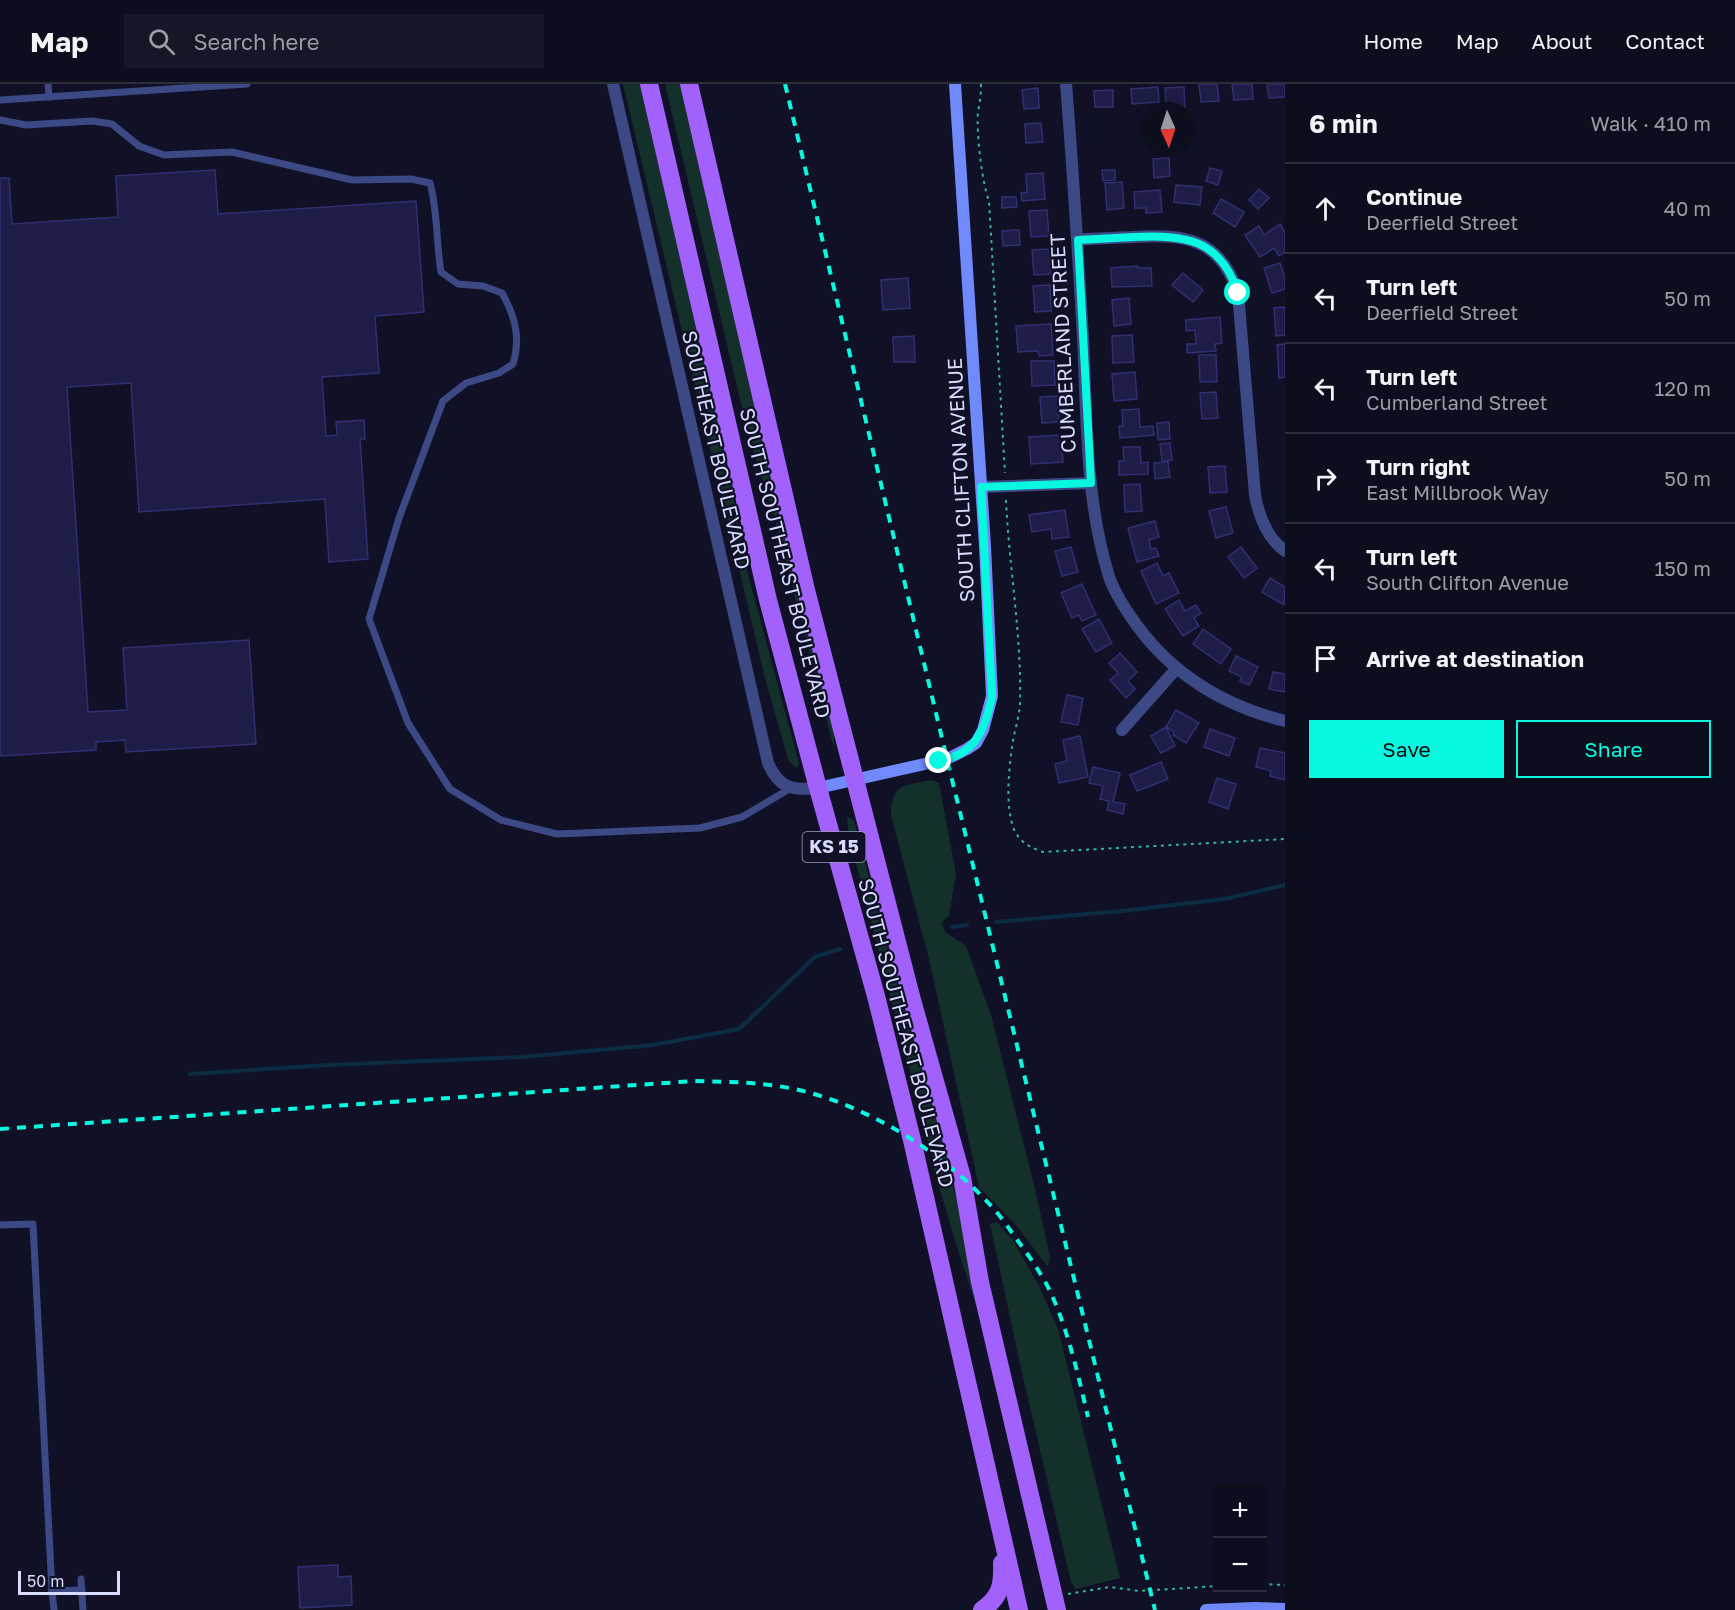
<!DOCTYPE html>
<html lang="en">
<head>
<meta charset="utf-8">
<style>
  :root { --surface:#0c0d1d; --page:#151626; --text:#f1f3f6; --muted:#9a9ca4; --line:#2c2d3b; --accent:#08f9e0 }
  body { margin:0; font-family:"Golos Text",sans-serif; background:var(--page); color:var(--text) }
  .controls { position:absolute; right:18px; bottom:18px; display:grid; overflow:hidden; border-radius:0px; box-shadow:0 6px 24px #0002 }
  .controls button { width:54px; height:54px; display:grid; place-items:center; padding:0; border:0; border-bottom:2px solid var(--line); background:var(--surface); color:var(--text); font:30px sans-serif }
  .compass { position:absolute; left:1141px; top:18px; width:54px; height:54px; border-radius:50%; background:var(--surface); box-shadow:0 6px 24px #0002; rotate:177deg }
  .scale { position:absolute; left:18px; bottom:15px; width:102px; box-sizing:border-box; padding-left:6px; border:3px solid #d7dbfe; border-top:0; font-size:16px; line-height:21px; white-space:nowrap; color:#d7dbfe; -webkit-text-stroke:4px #101127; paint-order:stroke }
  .stop { position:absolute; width:18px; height:18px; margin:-14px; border:4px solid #08f9e0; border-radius:50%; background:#fff }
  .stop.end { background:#08f9e0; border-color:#fff; box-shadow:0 2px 6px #0008 }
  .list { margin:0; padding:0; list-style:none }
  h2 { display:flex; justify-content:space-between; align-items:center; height:78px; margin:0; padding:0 24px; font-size:26px }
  h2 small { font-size:20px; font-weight:400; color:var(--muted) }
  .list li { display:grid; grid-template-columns:39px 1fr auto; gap:18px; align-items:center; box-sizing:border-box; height:90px; padding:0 24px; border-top:2px solid var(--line) }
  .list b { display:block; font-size:22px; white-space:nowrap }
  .list p { margin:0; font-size:20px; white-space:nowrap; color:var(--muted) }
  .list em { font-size:20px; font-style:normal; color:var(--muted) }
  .actions { display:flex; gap:12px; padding:18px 24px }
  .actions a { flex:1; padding:14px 0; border:2px solid var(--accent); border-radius:0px; text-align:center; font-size:21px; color:var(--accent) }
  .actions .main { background:var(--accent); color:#111 }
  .icon { flex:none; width:33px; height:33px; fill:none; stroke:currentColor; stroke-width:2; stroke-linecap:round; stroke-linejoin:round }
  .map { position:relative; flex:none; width:1285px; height:1526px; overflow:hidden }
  header { display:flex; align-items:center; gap:36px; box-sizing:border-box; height:84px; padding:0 30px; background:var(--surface); border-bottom:2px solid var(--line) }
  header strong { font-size:28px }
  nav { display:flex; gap:33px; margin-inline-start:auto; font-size:21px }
  .search { width:420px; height:54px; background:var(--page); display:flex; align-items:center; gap:15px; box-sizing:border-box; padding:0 21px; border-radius:0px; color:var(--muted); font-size:22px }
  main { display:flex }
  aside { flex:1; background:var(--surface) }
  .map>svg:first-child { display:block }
  .green { fill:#13312a }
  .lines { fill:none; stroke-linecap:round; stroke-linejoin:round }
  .stream { stroke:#0c2c44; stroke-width:4 }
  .building { fill:#1d1d47; stroke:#2f3073; stroke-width:1.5 }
  .path { stroke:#33b693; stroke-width:2; stroke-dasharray:3 4.5; stroke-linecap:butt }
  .lane { stroke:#3c4985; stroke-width:7 }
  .street { stroke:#3c4985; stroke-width:12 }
  .secondary { stroke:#708afc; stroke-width:12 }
  .primary { stroke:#a261fb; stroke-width:18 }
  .rail { stroke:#08f9e0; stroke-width:4; stroke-dasharray:9 8; stroke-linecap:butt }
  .route { stroke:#08f9e0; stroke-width:8 }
  .labels { text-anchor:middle; stroke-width:4.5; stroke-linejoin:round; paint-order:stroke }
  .shield { fill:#101127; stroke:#9b9ebe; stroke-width:1.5 }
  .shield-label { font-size:18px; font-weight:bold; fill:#d7dbfe }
  .street-label { font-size:20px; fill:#d7dbfe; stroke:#101127 }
</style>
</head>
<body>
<header>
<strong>Map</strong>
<div class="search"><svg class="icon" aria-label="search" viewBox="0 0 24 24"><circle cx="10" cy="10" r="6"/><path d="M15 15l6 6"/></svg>Search here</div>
<nav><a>Home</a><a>Map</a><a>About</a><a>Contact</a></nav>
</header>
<main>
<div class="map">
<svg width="1285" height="1526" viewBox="0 0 1285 1526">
  <rect width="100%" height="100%" fill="#101127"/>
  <g class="green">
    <polygon points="623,0 640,0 730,393 746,483 799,679 797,684 789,678 766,598"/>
    <polygon points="665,0 680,0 735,238 834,643 834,665 776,439 749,353"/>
    <path d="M932 696 939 699 956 790 949 832 942 838 945 848 966 862 991 931 1035 1105 1050 1173 1048 1183 1016 1141 979 1103 929 875 891 731C892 698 904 702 932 696Z"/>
    <polygon points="847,732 854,737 905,929 948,1078 930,1065 849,752"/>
    <polygon points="931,1075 950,1089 982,1220 976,1221 957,1163"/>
    <polygon points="997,1138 1012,1155 1038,1200 1058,1245 1120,1494 1076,1505 1071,1498 1022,1289 990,1140"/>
  </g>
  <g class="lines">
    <g class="stream">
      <polyline points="996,838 1122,827 1224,815 1285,801"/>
      <polyline points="952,843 967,841"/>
      <polyline points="190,990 328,981 522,973 653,961 739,945 815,873 840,865"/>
    </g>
  </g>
  <g class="building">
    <polygon points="1199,0 1217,0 1219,17 1201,18"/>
    <polygon points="1232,0 1252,0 1253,15 1234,16"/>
    <polygon points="1267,0 1285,0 1285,13 1269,14"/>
    <polygon points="1158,3 1159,18 1132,20 1131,5"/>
    <polygon points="1184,3 1185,25 1176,26 1175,20 1166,20 1165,4"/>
    <polygon points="1038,4 1039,24 1024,25 1022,6"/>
    <polygon points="1113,6 1113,23 1095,23 1094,7"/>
    <polygon points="1041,39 1043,58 1026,59 1025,40"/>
    <polygon points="1169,74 1170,92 1154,94 1153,75"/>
    <polygon points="1210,84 1222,87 1218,101 1206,97"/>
    <polygon points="215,86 218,130 416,117 424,228 375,232 379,289 322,293 326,352 337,351 336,338 364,336 365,355 360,355 368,475 329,478 325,415 139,428 131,299 67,303 88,628 127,626 123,564 249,556 256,660 126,668 125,656 96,658 96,666 0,672 0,94 9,94 12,140 118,133 116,92"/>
    <polygon points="1102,86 1115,86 1115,96 1103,97"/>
    <polygon points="1043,89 1045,115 1022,117 1021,109 1027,108 1026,90"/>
    <polygon points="1122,98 1124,124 1107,126 1105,99"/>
    <polygon points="1176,101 1202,103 1200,121 1174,118"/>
    <polygon points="1259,105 1269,114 1258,125 1249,116"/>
    <polygon points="1160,106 1162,128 1146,129 1146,124 1135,124 1134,108"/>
    <polygon points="1002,113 1016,113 1017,123 1002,124"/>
    <polygon points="1221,115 1244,128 1235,143 1213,129"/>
    <polygon points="1047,126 1049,152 1031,153 1029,127"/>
    <polygon points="1280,140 1285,148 1285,168 1279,172 1274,164 1260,173 1245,151 1259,142 1264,151"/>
    <polygon points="1019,146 1020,161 1003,162 1002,147"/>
    <polygon points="1049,165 1051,190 1034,191 1032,166"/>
    <polygon points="1280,179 1285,194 1285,205 1272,209 1264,184"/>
    <polygon points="1138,182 1138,184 1151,184 1152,202 1112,203 1111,184"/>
    <polygon points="1183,189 1203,206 1193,218 1172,201"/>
    <polygon points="908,194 910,224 883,226 881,196"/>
    <polygon points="1050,201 1051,227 1035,228 1033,202"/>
    <polygon points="1129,214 1131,240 1114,242 1112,216"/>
    <polygon points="1285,223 1285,251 1276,252 1274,224"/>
    <polygon points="1220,233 1222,259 1215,260 1216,267 1187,269 1187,260 1196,260 1195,246 1186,247 1186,236"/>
    <polygon points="1051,240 1053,271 1039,272 1038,267 1018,268 1016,242"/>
    <polygon points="1132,251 1134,278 1113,279 1112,252"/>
    <polygon points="914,252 915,278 894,278 893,253"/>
    <polygon points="1285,260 1285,293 1279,294 1277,261"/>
    <polygon points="1199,271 1216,271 1217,298 1200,298"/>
    <polygon points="1031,277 1054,277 1055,301 1032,302"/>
    <polygon points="1135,288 1137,315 1114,317 1112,290"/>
    <polygon points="1216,308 1218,334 1202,335 1200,309"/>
    <polygon points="1057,312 1059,338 1042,339 1040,313"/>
    <polygon points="1139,325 1140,343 1153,342 1154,351 1120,354 1119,342 1123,342 1122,326"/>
    <polygon points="1169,338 1170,355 1158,356 1157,339"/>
    <polygon points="1061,351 1063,378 1031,380 1029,353"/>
    <polygon points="1170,359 1172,376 1162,377 1160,360"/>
    <polygon points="1123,363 1140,363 1141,379 1148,378 1148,390 1119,391 1119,377 1124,377"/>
    <polygon points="1168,378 1170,393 1155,395 1154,379"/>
    <polygon points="1225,382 1227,408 1210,409 1208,383"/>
    <polygon points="1140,400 1142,427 1125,428 1124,401"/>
    <polygon points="1226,423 1233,449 1216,454 1209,427"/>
    <polygon points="1065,426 1069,453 1052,455 1051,445 1032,448 1029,431"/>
    <polygon points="1155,437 1159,453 1149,456 1151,465 1156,464 1159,472 1137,478 1128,444"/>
    <polygon points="1071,463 1078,488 1062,492 1055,467"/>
    <polygon points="1241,463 1257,484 1244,494 1228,473"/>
    <polygon points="1157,479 1163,492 1169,489 1179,509 1156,520 1141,487"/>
    <polygon points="1270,494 1285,503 1284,521 1262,508"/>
    <polygon points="1082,500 1096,531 1082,537 1079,531 1072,534 1061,509"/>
    <polygon points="1179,516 1185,527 1196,521 1201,529 1194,534 1199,542 1183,552 1165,525"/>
    <polygon points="1099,535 1112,559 1096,568 1082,545"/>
    <polygon points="1203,545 1231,565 1221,580 1193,560"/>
    <polygon points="1120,569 1137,588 1128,597 1135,605 1126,614 1110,596 1118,589 1109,579"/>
    <polygon points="1236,572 1258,583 1249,601 1240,597 1242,593 1229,587"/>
    <polygon points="1273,588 1285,590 1285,608 1269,605"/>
    <polygon points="1067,611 1083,614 1078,641 1061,638"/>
    <polygon points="1176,626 1199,639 1186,659 1173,651 1174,648 1166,643"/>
    <polygon points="1166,643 1175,662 1161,669 1151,652"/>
    <polygon points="1210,645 1235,654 1229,672 1204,663"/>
    <polygon points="1080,652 1088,693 1059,699 1055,680 1067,677 1063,656"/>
    <polygon points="1260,664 1285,669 1285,696 1270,692 1271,687 1256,683"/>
    <polygon points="1161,678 1168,695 1137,707 1130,691"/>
    <polygon points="1093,683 1120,689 1113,718 1125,720 1123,730 1107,726 1109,717 1100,715 1103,702 1089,699"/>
    <polygon points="1217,694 1236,700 1228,725 1209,718"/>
    <polygon points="338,1481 338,1493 351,1492 352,1521 300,1524 298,1483"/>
  </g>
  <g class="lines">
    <g class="path">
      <path d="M981 0C981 10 980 18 978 28 976 47 982 99 989 117L1005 389"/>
      <path d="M1006 416C1009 483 1022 553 1020 621 1019 633 1015 645 1013 657 1009 684 1005 717 1013 743 1019 758 1029 763 1043 768L1285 755"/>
      <polyline points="1262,1500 1285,1501"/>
      <polyline points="1068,1510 1110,1503 1139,1507 1218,1502"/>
    </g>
    <g class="lane">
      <polyline points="48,0 49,13"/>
      <polyline points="0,16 247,0"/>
      <path d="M0 36 26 41 92 37 112 40 139 62 164 71 232 68 352 96 411 95 430 99C438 128 436 159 441 188L458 200 483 202 502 209C515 232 521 254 513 280L499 289 466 299 443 317 399 434 369 535 408 639 450 705 501 736 557 750 700 744 742 733 791 704"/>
      <polyline points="0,1141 33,1140 52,1507 82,1506"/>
      <polyline points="81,1495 83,1526"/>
      <polyline points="52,1507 54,1526"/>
    </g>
    <g class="street">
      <path d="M613 0 768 679C779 704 792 707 818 704"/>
      <path d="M1066 0C1073 85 1078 169 1083 254 1087 332 1085 413 1108 489 1112 504 1122 520 1131 533 1168 588 1221 621 1285 637"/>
      <path d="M1078 156C1096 154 1115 154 1134 153 1185 150 1220 154 1238 209L1255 411C1259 433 1267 454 1285 467"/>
      <polyline points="981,403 1091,399"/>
      <polyline points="1122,646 1176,585"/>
    </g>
    <g class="secondary">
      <polyline points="818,704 947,675 967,665 976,659 983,646 992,612 985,462 955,0"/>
      <polyline points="1206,1526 1254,1524 1285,1525"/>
    </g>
    <g class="primary">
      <polyline points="649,0 768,516 818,704 876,912 912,1056 1019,1526"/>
      <polyline points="689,0 806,506 912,916 962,1093 980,1198 1057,1526"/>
      <path d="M982 1526C1000 1513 1003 1502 1002 1479"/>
    </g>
    <g class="rail">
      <polyline points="785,0 947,675 1155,1526"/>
      <path d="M0 1045 694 997C732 998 770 998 807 1008 875 1026 946 1071 993 1124 1002 1134 1010 1146 1018 1157 1029 1172 1041 1189 1050 1207 1068 1246 1078 1290 1088 1333"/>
    </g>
  </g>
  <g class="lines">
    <path class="route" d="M939 677C976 670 985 646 992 612L981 403 1091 399 1078 156C1096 155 1115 154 1134 153 1185 151 1220 154 1238 209"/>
  </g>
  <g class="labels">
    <rect class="shield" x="802.5" y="748" width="63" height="30" rx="4.5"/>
    <g class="shield-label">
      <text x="834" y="769">KS 15</text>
    </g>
    <g class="street-label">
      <text transform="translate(1063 259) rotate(-93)" y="7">CUMBERLAND STREET</text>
      <text transform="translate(716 366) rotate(77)" y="7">SOUTHEAST BOULEVARD</text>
      <text transform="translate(961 396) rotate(-93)" y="7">SOUTH CLIFTON AVENUE</text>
      <text transform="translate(785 479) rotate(76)" y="7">SOUTH SOUTHEAST BOULEVARD</text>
      <text transform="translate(906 949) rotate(75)" y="7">SOUTH SOUTHEAST BOULEVARD</text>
    </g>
  </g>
</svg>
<div class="controls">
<button>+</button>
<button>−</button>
</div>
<svg class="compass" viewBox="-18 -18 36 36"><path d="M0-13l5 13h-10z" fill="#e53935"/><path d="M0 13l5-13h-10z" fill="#9a9ca4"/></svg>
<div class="scale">50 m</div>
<div class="stop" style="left:1238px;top:209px"></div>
<div class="stop end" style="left:939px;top:677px"></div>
</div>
<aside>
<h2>6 min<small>Walk · 410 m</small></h2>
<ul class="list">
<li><svg class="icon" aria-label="ahead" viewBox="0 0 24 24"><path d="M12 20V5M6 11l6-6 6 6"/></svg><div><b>Continue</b><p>Deerfield Street</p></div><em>40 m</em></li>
<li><svg class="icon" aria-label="left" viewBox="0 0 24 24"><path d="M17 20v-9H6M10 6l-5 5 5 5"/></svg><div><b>Turn left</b><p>Deerfield Street</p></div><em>50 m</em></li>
<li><svg class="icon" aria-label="left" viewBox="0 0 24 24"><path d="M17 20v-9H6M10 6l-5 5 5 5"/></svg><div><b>Turn left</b><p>Cumberland Street</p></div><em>120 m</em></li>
<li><svg class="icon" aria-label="right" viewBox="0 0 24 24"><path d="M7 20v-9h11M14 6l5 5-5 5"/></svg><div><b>Turn right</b><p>East Millbrook Way</p></div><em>50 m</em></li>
<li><svg class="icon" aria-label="left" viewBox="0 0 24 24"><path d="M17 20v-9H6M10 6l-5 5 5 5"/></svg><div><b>Turn left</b><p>South Clifton Avenue</p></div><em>150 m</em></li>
<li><svg class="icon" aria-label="arrive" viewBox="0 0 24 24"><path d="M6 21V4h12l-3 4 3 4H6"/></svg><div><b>Arrive at destination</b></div></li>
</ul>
<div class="actions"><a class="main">Save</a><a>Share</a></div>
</aside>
</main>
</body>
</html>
